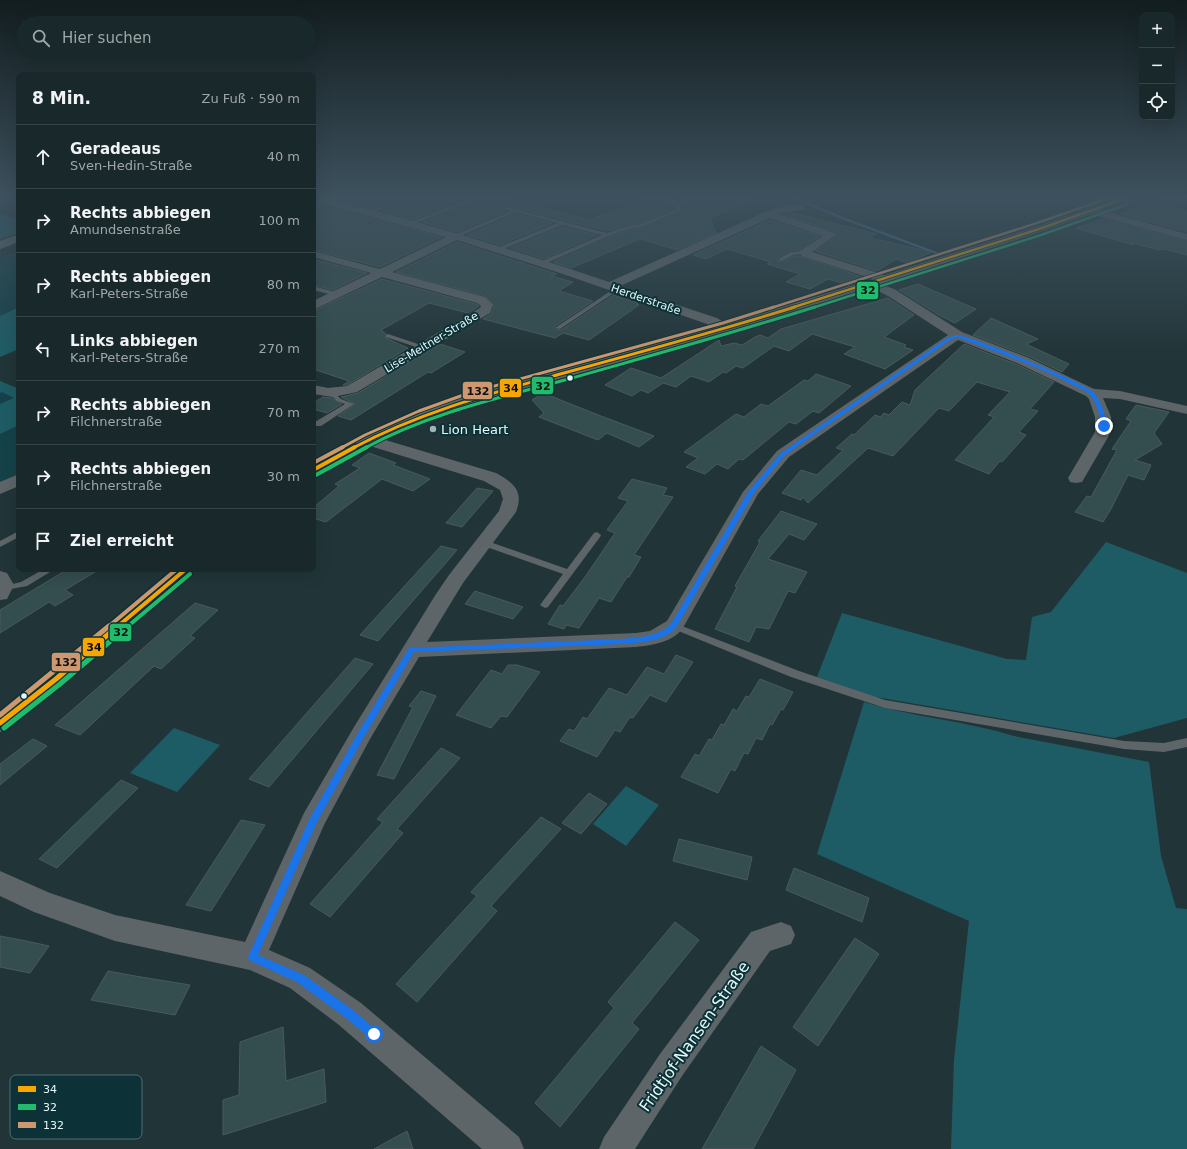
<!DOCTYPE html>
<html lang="de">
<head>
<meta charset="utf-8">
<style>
  :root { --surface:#19282a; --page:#223032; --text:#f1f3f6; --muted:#9fa6a8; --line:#374447 }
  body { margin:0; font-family:"DejaVu Sans",sans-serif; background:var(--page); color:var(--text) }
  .controls { position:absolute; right:12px; top:12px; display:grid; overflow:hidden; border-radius:8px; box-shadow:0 4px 16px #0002 }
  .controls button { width:36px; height:36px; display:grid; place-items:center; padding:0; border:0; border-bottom:1px solid var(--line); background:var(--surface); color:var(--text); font:20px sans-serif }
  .stop { position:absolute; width:12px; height:12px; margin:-9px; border:3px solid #1a73e8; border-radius:50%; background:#fff }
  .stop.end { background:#1a73e8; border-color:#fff; box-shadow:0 1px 4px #0008 }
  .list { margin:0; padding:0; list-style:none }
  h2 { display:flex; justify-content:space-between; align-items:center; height:52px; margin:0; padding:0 16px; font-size:17px }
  h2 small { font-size:13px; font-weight:400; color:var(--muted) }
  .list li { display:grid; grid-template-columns:26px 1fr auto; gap:12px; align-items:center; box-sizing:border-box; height:64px; padding:0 16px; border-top:1px solid var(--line) }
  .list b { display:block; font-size:15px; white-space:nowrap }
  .list p { margin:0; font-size:13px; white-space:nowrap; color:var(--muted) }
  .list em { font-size:13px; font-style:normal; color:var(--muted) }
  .icon { flex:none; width:22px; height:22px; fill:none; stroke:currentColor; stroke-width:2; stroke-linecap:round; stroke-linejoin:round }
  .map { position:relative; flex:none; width:1187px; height:1149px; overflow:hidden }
  .search { position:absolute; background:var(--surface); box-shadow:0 4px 16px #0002; left:16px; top:16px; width:300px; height:44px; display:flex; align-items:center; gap:10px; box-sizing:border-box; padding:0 14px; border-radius:22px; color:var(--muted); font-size:15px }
  .panel { position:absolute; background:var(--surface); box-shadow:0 4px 16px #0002; left:16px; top:72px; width:300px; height:500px; border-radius:8px }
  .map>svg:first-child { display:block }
  .built { fill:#154249 }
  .green { fill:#1e5c65 }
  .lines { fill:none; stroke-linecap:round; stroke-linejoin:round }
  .stream { fill:#3e719c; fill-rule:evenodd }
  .building { fill:#344d4e; stroke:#4a5a5b }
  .lane { fill:#5e6568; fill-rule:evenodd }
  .street { fill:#5e6568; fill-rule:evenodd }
  .primary { fill:#626d70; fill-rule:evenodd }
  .bus-1-far3-casing { stroke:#0c3237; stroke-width:4 }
  .bus-1-far2-casing { stroke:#0c3237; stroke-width:5 }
  .bus-1-far1-casing { stroke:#0c3237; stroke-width:7 }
  .bus-1-casing { stroke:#0c3237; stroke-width:8 }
  .bus-2-far3-casing { stroke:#0c3237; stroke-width:4 }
  .bus-2-far2-casing { stroke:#0c3237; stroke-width:5 }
  .bus-2-far1-casing { stroke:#0c3237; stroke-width:7 }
  .bus-2-casing { stroke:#0c3237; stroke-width:8 }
  .bus-3-far3-casing { stroke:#0c3237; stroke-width:4 }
  .bus-3-far2-casing { stroke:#0c3237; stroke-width:5 }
  .bus-3-far1-casing { stroke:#0c3237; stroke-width:7 }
  .bus-3-casing { stroke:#0c3237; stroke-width:8 }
  .bus-1-far3 { stroke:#f7a600; stroke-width:2.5 }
  .bus-1-far2 { stroke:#f7a600; stroke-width:3 }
  .bus-1-far1 { stroke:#f7a600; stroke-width:4 }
  .bus-1 { stroke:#f7a600; stroke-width:5 }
  .bus-2-far3 { stroke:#20bc6c; stroke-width:2.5 }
  .bus-2-far2 { stroke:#20bc6c; stroke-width:3 }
  .bus-2-far1 { stroke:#20bc6c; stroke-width:4 }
  .bus-2 { stroke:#20bc6c; stroke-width:5 }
  .bus-3-far3 { stroke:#cd976f; stroke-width:2.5 }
  .bus-3-far2 { stroke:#cd976f; stroke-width:3 }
  .bus-3-far1 { stroke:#cd976f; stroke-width:4 }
  .bus-3 { stroke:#cd976f; stroke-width:5 }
  .route { fill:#1a73e8 }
  .bus-dot { fill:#e4f8fc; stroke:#0c3237; stroke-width:1.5 }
  .poi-dot { fill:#a0b4b7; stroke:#0c3237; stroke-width:1.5 }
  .labels { text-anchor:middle; stroke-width:4; stroke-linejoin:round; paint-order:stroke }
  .far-street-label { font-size:11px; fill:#e4f8fc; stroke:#0c3237 }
  .poi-label { font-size:13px; fill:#e4f8fc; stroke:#0c3237; text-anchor:start }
  .near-street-label { font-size:16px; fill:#e4f8fc; stroke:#0c3237 }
  .key { fill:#0c3237; stroke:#4d6d72; stroke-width:1 }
  .key-label { font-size:11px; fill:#e4f8fc }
  .line-badge { stroke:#0c3237; stroke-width:1.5 }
  .pale-badge-label { font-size:11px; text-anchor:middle; font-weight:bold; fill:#111 }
</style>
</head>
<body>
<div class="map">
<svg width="1187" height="1149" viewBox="0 0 1187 1149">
  <rect width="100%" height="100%" fill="#213538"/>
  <g class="built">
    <polygon points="19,251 19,307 0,316 0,258"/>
    <polygon points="0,381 19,389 19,475 0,484"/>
  </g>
  <g class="green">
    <polygon points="0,214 19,220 19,233 0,239"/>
    <polygon points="19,307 19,349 0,357 0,316"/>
    <polygon points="0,381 19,389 19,425 0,434 0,404 14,398 2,392 0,393"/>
    <polygon points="1106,542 1187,573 1187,718 1114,738 870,696 817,677 842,613 1007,659 1026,660 1032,617 1051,612"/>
    <path d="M864 702C913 717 965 721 1014 736L1149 762 1161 856 1176 908 1187 909V1149H951L954 1060 969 921 817 854Z"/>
    <polygon points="174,728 220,745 177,792 130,773"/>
    <polygon points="626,786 659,805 626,846 593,824"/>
  </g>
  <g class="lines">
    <polygon class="stream" points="787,198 791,198 807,202 846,218 939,253 936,254 844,220 805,204"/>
  </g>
  <g class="building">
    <polygon points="329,198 401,198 372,209"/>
    <polygon points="410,198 466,198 413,220 381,211"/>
    <polygon points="478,198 507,198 589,220 648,198 652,198 655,201 675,208 638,224 628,225 607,231"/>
    <polygon points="711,198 758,198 710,218 716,233 677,250 640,239 571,268 553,262 610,237 631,229 642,228 683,211 683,207 693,202 701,202"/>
    <polygon points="1167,198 1187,198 1174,208 1187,211 1187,232 1120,214"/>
    <polygon points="313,203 442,237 380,267 313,250"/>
    <polygon points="473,203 506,211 457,232 422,222"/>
    <polygon points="794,213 877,234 871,238 932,252 907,263 896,259 877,271 815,251 837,236 836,232 785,215"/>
    <polygon points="516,214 552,223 500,245 467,235"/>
    <polygon points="1104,219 1187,241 1187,255 1163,249 1160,250 1133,243 1133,245 1076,228"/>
    <polygon points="770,220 820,236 799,250 789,251 776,259 777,261 783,262 793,256 800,256 865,278 849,285 828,279 810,289 786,282 800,274 767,264 771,262 727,249 706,259 693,255"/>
    <polygon points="562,227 597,235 544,259 510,248"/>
    <polygon points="457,242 557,274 551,276 573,282 559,291 593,301 554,327 555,329 561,330 614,295 638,303 636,304 639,305 589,340 563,333 555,338 483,319 491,314 494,306 485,296 396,272"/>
    <polygon points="313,259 367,273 333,290 313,285"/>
    <polygon points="382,279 476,304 479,306 468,313 429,303 381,330 386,334 386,338 408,348 347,385 343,385 349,381 313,369 313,311"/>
    <polygon points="918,284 976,309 955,323 937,314 899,290"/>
    <polygon points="888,298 914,315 884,337 906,345 904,347 913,350 885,369 844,354 855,347 812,334 789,351 774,346 743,368 736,366 726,373 723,372 709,382 691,376 676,387 663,383 648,393 641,390 632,396 605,385 631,368 661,378 719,340 721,346 734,343 742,345 755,337 760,335 768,338 781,329"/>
    <polygon points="991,318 1038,339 1026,344 1069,364 1062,372 1030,357 973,335"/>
    <polygon points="440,344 465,352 431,373 428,372 351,420 338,416 355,404 341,397 358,393"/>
    <polygon points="964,344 1018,365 1054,382 1030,409 1038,411 1019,432 1026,435 1002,462 1000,461 989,474 955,460 994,417 988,415 1010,392 977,382 949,411 939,408 893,456 868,448 808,503 803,497 801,500 782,493 801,470 817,475 843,450 836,448 852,434 854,435 875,415 880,417 884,413 889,415 902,402 910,405 915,390"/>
    <polygon points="816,374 851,386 819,413 813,411 796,424 789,422 743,460 739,459 728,469 717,464 705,474 686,467 698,458 684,452 736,414 744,417 761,404 768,406 804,380 808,381"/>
    <polygon points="543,393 601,416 654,436 639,447 607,433 598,440 539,417 544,413 532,400"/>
    <polygon points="323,397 332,398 342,404 327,413 313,409 313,403"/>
    <polygon points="1136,405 1169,412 1154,433 1162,444 1135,460 1151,465 1144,480 1128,475 1111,509 1103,522 1075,512 1087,496 1091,497 1117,450 1112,449 1131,421 1126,419"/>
    <polygon points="369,453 396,463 393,465 430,479 413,491 382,479 326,522 313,518 313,508 339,486 335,484 360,468 352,465"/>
    <polygon points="632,479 667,488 663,495 673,497 634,555 641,557 629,577 627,577 611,602 599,598 579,628 566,625 564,629 548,624 560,605 563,606 585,577 615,533 607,530 628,501 618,498"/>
    <polygon points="477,488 493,491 462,527 446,523"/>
    <polygon points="781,511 817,524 804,540 789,534 768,559 807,572 795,593 788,591 769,629 756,627 749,642 715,629 737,587 735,586 760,542 758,541"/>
    <polygon points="441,546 457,550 378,641 360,635"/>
    <polygon points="68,569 100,569 65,590 73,595 55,606 49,602 0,633 0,610"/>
    <polygon points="475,591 523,607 513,619 465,604"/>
    <polygon points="195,603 218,610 190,636 195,638 161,669 154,666 80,735 55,725"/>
    <polygon points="676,655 693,662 666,702 650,695 633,718 630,717 620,732 615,730 597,757 560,741 569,729 574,731 583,717 587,719 609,688 627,695 647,667 664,674"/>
    <polygon points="355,658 373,664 269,787 249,779"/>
    <polygon points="508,665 517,665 540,672 507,717 501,716 491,728 456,715 491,670 502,674"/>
    <polygon points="760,679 793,692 783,710 781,709 772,725 770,724 762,740 756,738 748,754 744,753 735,771 731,769 718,793 681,777 695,754 699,756 709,739 712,740 721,724 724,725 733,709 737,711 746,696 749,697"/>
    <polygon points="421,691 436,696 394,779 377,775 413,707 409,706"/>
    <polygon points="33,739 47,746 0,785 0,764"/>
    <polygon points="441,748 460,758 397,829 403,833 330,917 310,904 383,822 377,819"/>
    <polygon points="121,780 138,788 57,868 39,859"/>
    <polygon points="589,793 607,804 581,834 562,823"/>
    <polygon points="541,817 561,829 491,906 497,911 417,1002 396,984 477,896 471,892"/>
    <polygon points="241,820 265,825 211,911 186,905"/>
    <polygon points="679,839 752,857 747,880 673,861"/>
    <polygon points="794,868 869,898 862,922 786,890"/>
    <polygon points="675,922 699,940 632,1023 639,1029 560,1127 535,1103 614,1008 608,1002"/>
    <polygon points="0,936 26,941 49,946 30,973 0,967"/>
    <polygon points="855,938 879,954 818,1046 793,1027"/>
    <polygon points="108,971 135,976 190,985 175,1015 91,1000"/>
    <polygon points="283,1027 286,1081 324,1069 326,1102 223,1135 223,1100 239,1095 240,1042"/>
    <polygon points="761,1046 796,1070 753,1149 702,1149"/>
    <polygon points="407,1131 413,1149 374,1149"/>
  </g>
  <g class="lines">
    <g class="lane">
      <polygon points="404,198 409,198 372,213 368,212"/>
      <polygon points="467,198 473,198 607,233 628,226 638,225 677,209 676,203 680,203 682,210 641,227 631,228 609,236 542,265 540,264 540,262 602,235 562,225 501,250 497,250 497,248 557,223 516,212 458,237 454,237 454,235 511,211 473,201 413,224 409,223 468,199"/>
      <polygon points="689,198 710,198 701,201 687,200"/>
      <polygon points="804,251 806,252 806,254 793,255 782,261 777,260 790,252"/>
      <polygon points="313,286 339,293 340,294 337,296 313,290"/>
      <polygon points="615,288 620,289 560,329 555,328"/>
      <polygon points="388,334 424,346 425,347 422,349 386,337 386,335"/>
      <polygon points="332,391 341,399 354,404 321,426 315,426 315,422 345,404 337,401 330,394 330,392"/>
      <polygon points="19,531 19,537 0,547 0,541"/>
      <polygon points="597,532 601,535 600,537 548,607 545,608 540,605 563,574 481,545 480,543 481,541 487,541 567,569 594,533"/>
      <polygon points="44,569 55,569 27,586 0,591 0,587 21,582"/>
      <polygon points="674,623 799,671 885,700 1124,741 1164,743 1187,738 1187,747 1164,752 1124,749 885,708 791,677 671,628 669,626 671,624"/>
    </g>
    <g class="street">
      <path d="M313 198H324C420 221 515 250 609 282L765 212C775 209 799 200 806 207L805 209 779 214 835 233 836 235 812 252 885 275 1035 227 1118 198H1131L1129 200 1100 210 1187 234V240L1091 214 1043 231 881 284 896 290 962 332 1029 358 1094 389 1120 391 1187 406V414L1120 399 1103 398 1111 417V432L1082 482 1076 483 1070 482 1068 478 1095 432V417L1089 399 1086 396 1019 364 958 340 789 457 758 494 684 626C675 642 653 645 636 647L419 657 370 739 324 825 269 950 310 968 361 1003 519 1137 524 1149H482L339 1025 290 988 250 970 115 941 34 912 0 896V871L50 893 115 915 245 942 304 813 354 727 436 594 449 575 499 511 503 499 500 490 484 481 370 446 319 473 313 475V463L362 437 416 413 466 396 714 328 707 324 560 273 457 240 392 272 485 297 493 305 490 313 357 392 333 397 313 394V385L328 388 347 386 480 308 481 306 477 303 382 277 313 310V301L371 273 313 257V251L380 269 446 237 313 201ZM770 218 823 236 801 250 799 252 802 256 873 279 727 324 717 318 620 286ZM870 287 888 296 948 335 777 451 743 492 667 621 650 631 636 633 427 642 463 583 516 512C524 491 514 483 496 473L382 439 426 419 476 402 730 332Z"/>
      <polygon points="653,198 667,198 677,201 679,200 678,198 693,198 694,199 692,201 678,207 655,200"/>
      <polygon points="19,474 19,486 0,494 0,482"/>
      <polygon points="174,569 195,569 193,573 64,685 8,729 0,732 0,711 48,673"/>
      <polygon points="0,571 7,573 14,585 7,599 0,600"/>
      <polygon points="781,922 791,926 795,935 791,944 770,951 682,1076 635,1149 599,1149 604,1137 660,1054 751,932"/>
    </g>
    <polygon class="primary" points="19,234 19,242 0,249 0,241"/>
    <g class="bus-1-far3-casing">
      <polyline id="bus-1-far3" points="791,308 1039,229 1126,198"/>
    </g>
    <g class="bus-1-far2-casing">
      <path id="bus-1-far2" d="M353 448C420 412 492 393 564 373 641 352 718 331 795 307"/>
    </g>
    <g class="bus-1-far1-casing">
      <g id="bus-1-far1">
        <polyline points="313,470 355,447"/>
        <polyline points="117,627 186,569"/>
      </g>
    </g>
    <g class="bus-1-casing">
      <polyline id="bus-1" points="0,723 56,679 118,626"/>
    </g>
    <g class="bus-2-far3-casing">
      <polyline id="bus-2-far3" points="812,308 1041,235 1128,204"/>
    </g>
    <g class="bus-2-far2-casing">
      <path id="bus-2-far2" d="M365 448C427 414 498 398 565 380 649 356 733 333 815 307"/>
    </g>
    <g class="bus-2-far1-casing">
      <g id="bus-2-far1">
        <polyline points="316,475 367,447"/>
        <polyline points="127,627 190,574"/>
      </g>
    </g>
    <g class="bus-2-casing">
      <polyline id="bus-2" points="4,728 60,684 128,626"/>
    </g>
    <g class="bus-3-far3-casing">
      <polyline id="bus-3-far3" points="771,308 1037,223 1109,198"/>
    </g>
    <g class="bus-3-far2-casing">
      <polyline id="bus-3-far2" points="341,448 365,435 419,411 469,393 723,323 774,307"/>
    </g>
    <g class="bus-3-far1-casing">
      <g id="bus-3-far1">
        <polyline points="313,463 343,447"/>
        <polyline points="108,627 177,569"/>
      </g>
    </g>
    <g class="bus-3-casing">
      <polyline id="bus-3" points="0,715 109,626"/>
    </g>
    <use href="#bus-1-far3" class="bus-1-far3"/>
    <use href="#bus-1-far2" class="bus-1-far2"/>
    <use href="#bus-1-far1" class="bus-1-far1"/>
    <use href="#bus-1" class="bus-1"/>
    <use href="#bus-2-far3" class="bus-2-far3"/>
    <use href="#bus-2-far2" class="bus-2-far2"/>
    <use href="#bus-2-far1" class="bus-2-far1"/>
    <use href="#bus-2" class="bus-2"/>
    <use href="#bus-3-far3" class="bus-3-far3"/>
    <use href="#bus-3-far2" class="bus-3-far2"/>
    <use href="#bus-3-far1" class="bus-3-far1"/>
    <use href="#bus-3" class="bus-3"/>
  </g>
  <linearGradient id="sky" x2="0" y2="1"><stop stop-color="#121d1f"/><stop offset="0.55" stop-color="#3d515e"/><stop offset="1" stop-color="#3d515e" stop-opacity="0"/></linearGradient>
  <rect width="1187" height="358" fill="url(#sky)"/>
  <path class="route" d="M956 335C968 334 1086 384 1093 392 1101 402 1106 414 1106 426L1104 428 1101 426C1101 415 1097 404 1090 395 1086 390 1077 387 1071 384 1035 365 996 352 957 337L950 340 785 455 754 493 677 626C665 642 641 642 622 644L414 652 365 735 317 822 258 955 304 975 353 1010 377 1031 379 1034 377 1038 374 1039 370 1038 346 1018 297 982 249 960 248 957 310 818 359 731 409 648 622 639C640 637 658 637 671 624L748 492 781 453 947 338Z"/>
  <g class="bus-dot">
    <circle cx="570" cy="378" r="3.5"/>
    <circle cx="24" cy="696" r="3.5"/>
  </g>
  <circle class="poi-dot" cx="433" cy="429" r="4"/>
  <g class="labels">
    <g class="far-street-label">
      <text transform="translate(646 299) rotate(19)" y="4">Herderstraße</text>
      <text transform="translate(431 342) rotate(-31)" y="4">Lise-Meitner-Straße</text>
    </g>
    <g class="poi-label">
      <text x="441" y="434">Lion Heart</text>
    </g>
    <g class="near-street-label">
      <text transform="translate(694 1036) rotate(-55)" y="6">Fridtjof-Nansen-Straße</text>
    </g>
  </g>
  <rect x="10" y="1075" width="132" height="64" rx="6" class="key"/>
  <rect x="18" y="1086" width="18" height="6" fill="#f7a600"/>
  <rect x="18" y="1104" width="18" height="6" fill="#20bc6c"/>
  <rect x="18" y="1122" width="18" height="6" fill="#cd976f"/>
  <g class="key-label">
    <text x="43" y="1093">34</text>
    <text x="43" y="1111">32</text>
    <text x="43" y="1129">132</text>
  </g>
  <g class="line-badge">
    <rect x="856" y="281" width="23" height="19" rx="4" fill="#20bc6c"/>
    <rect x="531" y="376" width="23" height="19" rx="4" fill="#20bc6c"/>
    <rect x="499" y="378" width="23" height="20" rx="4" fill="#f7a600"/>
    <rect x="462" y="381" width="31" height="19" rx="4" fill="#cd976f"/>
    <rect x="109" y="623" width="23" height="19" rx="4" fill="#20bc6c"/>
    <rect x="82" y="637" width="23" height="20" rx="4" fill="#f7a600"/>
    <rect x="51" y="652" width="30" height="20" rx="4" fill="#cd976f"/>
  </g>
  <g class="pale-badge-label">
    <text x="868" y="294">32</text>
    <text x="543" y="390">32</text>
    <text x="511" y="392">34</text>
    <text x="478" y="395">132</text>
    <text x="121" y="636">32</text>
    <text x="94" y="651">34</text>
    <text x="66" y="666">132</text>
  </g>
</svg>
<div class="controls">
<button>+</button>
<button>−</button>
<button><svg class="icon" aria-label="locate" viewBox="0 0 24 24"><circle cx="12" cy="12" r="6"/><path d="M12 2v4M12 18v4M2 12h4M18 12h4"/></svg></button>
</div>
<div class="stop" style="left:374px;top:1034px"></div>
<div class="stop end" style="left:1104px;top:426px"></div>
<div class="search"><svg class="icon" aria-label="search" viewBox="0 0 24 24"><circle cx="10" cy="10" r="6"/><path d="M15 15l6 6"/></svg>Hier suchen</div>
<section class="panel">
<h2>8 Min.<small>Zu Fuß · 590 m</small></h2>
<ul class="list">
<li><svg class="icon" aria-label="ahead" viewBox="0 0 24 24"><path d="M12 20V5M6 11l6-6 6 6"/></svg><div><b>Geradeaus</b><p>Sven-Hedin-Straße</p></div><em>40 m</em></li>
<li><svg class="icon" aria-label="right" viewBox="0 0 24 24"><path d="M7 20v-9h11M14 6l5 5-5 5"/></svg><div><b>Rechts abbiegen</b><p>Amundsenstraße</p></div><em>100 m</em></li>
<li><svg class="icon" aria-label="right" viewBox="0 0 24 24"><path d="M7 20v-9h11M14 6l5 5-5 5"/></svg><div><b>Rechts abbiegen</b><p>Karl-Peters-Straße</p></div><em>80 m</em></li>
<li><svg class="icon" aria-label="left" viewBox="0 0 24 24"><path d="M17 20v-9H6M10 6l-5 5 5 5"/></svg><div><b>Links abbiegen</b><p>Karl-Peters-Straße</p></div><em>270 m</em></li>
<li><svg class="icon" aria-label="right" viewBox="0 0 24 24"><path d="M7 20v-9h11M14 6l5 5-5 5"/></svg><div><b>Rechts abbiegen</b><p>Filchnerstraße</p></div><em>70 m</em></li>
<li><svg class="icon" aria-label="right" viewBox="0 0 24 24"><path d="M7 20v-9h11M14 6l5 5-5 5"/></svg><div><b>Rechts abbiegen</b><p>Filchnerstraße</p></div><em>30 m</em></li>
<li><svg class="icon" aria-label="arrive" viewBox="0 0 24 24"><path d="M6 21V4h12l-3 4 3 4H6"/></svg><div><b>Ziel erreicht</b></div></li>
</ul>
</section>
</div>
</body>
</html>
